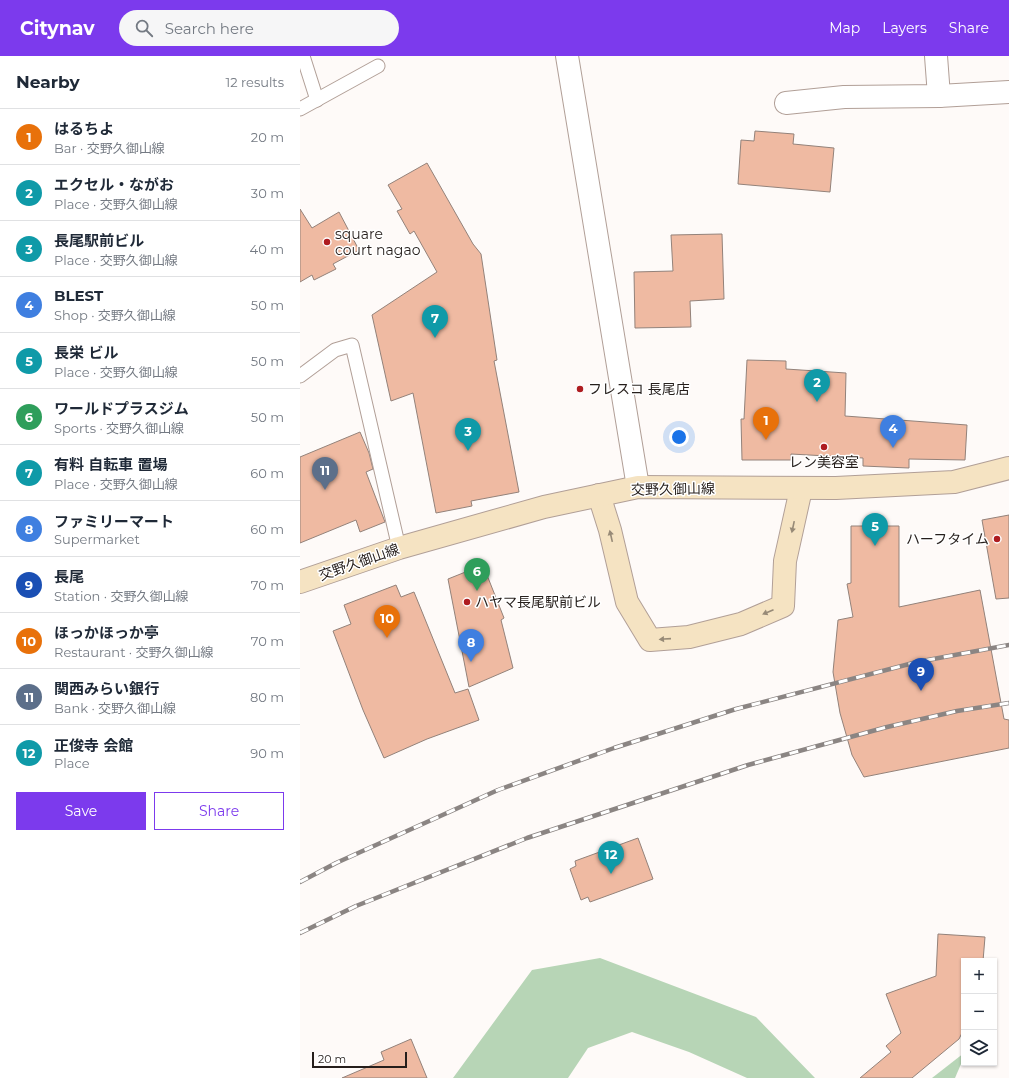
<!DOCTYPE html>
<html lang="en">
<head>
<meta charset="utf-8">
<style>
  :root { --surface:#fff; --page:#f6f6f7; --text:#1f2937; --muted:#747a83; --line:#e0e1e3; --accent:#7c3aed }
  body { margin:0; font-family:Montserrat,"Noto Sans JP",sans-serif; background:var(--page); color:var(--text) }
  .controls { position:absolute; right:12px; bottom:12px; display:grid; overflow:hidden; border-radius:0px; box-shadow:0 1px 3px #0004 }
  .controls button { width:36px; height:36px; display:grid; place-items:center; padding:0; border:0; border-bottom:1px solid var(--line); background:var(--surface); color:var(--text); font:20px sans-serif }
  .scale { position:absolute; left:12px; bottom:10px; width:95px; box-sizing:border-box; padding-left:4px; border:2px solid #251e1b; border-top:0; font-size:11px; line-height:14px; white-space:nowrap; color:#251e1b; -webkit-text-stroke:3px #fff; paint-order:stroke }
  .you { position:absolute; left:379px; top:381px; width:14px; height:14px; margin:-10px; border:3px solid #fff; border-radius:50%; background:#1a73e8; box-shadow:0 0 0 6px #1a73e833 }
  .badge { display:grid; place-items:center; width:26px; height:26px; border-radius:50%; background:var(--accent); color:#fff; font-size:13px; font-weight:700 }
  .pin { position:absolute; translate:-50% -33px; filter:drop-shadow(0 1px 2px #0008) }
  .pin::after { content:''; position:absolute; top:21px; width:14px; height:12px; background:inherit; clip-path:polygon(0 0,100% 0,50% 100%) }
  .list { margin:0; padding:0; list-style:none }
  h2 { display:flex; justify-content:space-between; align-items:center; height:52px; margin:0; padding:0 16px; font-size:17px }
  h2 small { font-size:13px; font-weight:400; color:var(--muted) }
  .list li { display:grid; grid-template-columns:26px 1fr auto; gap:12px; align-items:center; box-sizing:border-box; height:56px; padding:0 16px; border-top:1px solid var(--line) }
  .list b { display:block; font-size:15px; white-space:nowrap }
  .list p { margin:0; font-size:13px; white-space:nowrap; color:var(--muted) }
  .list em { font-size:13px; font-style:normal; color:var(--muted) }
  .actions { display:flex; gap:8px; padding:12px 16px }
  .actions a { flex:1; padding:9px 0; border:1px solid var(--accent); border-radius:0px; text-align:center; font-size:14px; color:var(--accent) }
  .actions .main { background:var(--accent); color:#fff }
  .icon { flex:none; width:22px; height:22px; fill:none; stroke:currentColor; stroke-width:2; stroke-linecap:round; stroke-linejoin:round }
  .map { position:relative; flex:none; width:709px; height:1022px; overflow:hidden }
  header { display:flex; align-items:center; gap:24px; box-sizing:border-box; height:56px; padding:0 20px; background:var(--accent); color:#fff }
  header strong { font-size:19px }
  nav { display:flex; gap:22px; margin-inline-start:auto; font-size:14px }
  .search { width:280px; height:36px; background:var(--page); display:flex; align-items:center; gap:10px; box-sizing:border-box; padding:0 14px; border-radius:22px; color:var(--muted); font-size:15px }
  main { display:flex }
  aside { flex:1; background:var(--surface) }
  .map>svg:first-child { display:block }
  .green { fill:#b7d5b6 }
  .building { fill:#efbaa2; stroke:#93827a }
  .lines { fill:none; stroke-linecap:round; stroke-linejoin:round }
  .lane-casing { stroke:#b19f97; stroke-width:15 }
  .street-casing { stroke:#b19f97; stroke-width:24 }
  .secondary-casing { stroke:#b19f97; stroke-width:24 }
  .lane { stroke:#fff; stroke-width:13 }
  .street { stroke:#fff; stroke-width:22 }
  .secondary { stroke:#f5e3c2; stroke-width:22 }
  .rail-casing { stroke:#8b8583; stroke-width:4.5 }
  .rail { stroke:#fff; stroke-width:3; stroke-dasharray:9; stroke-linecap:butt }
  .oneway { fill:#978a77 }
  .poi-dot { fill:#ae1c20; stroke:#fff; stroke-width:1.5 }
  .labels { text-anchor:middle; stroke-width:3; stroke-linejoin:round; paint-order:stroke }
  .poi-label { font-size:14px; fill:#251e1b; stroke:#fff; text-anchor:start }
  .street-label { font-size:14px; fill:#251e1b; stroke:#fff }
</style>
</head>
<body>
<header>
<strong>Citynav</strong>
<div class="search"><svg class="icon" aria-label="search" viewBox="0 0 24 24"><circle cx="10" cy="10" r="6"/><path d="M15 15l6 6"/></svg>Search here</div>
<nav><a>Map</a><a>Layers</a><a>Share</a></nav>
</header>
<main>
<aside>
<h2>Nearby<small>12 results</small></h2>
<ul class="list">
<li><span class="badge" style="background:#e8710a">1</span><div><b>はるちよ</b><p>Bar · 交野久御山線</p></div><em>20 m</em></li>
<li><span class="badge" style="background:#0f9aa8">2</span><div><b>エクセル・ながお</b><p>Place · 交野久御山線</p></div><em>30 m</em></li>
<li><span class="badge" style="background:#0f9aa8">3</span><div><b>長尾駅前ビル</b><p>Place · 交野久御山線</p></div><em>40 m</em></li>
<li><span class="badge" style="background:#3f7fe0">4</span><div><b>BLEST</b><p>Shop · 交野久御山線</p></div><em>50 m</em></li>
<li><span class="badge" style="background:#0f9aa8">5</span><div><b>長栄 ビル</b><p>Place · 交野久御山線</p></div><em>50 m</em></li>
<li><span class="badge" style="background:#2e9e5b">6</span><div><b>ワールドプラスジム</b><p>Sports · 交野久御山線</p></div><em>50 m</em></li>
<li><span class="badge" style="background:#0f9aa8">7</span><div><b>有料 自転車 置場</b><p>Place · 交野久御山線</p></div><em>60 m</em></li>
<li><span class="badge" style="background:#3f7fe0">8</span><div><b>ファミリーマート</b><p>Supermarket</p></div><em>60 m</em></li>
<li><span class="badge" style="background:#1a4fb4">9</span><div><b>長尾</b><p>Station · 交野久御山線</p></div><em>70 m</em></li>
<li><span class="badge" style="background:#e8710a">10</span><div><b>ほっかほっか亭</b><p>Restaurant · 交野久御山線</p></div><em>70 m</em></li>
<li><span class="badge" style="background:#5c6f8a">11</span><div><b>関西みらい銀行</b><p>Bank · 交野久御山線</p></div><em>80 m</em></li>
<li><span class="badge" style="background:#0f9aa8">12</span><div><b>正俊寺 会館</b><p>Place</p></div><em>90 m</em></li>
</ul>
<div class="actions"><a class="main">Save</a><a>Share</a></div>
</aside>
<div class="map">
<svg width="709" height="1022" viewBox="0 0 709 1022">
  <rect width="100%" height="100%" fill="#fefaf8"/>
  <g class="green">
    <polygon points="300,902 456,961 515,1022 447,1022 389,996 332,976 288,992 268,1022 153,1022 232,914"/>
    <polygon points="664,997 664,1001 655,1022 632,1022"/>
  </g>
  <g class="building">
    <polygon points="455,75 494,78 493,88 534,92 530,136 438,128 441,84 454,85"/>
    <polygon points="127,107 173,188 181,198 197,304 194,305 219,436 171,445 172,450 136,457 113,337 91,345 72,259 137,216 114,175 110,178 97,155 102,153 88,129"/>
    <polygon points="0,153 12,172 39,156 59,194 33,208 36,213 14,224 12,219 0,226"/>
    <polygon points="422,178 424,243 390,245 391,271 335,272 334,216 373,215 371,179"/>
    <polygon points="447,304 486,305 486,313 546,317 545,360 667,369 665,404 609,403 609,412 563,410 563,402 491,398 491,404 442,404 441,363 444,363"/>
    <polygon points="60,376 69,397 73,413 66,416 85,466 60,476 56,464 0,487 0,401"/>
    <polygon points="709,459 709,542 696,543 682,464"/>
    <polygon points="551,470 599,470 599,551 680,534 704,663 709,664 709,692 564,721 552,699 540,657 533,616 538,564 553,561 547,528 551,527"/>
    <polygon points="183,509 204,562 201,564 213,612 169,631 148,523"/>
    <polygon points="96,529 101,541 114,536 155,637 168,633 179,664 127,683 84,702 63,654 33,575 51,568 44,549"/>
    <polygon points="338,782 353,823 290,846 288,841 281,844 270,813 276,810 275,805"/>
    <polygon points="638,878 685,881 683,905 664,905 664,973 659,983 612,1022 560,1022 591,996 586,990 601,977 586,938 636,920"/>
    <polygon points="111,983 127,1022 42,1022 84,1004 81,996"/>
  </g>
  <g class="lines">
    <g class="lane-casing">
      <g id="lane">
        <polyline points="3,0 17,44"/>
        <polyline points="0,53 78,10"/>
        <polyline points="0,320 35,294 52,289 99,492"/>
      </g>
    </g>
    <g class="street-casing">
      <g id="street">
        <polyline points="267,0 338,431"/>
        <polyline points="636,0 639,40"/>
        <polyline points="486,47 544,41 639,40 709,36"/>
      </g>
    </g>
    <g class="secondary-casing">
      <g id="secondary">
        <polyline points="299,439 310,474 327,546 350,584 389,581 441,568 483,550 485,505 501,433"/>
        <polyline points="0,526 99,492 244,451 338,431 536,432 654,426 709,412"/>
      </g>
    </g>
    <use href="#lane" class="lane"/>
    <use href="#street" class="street"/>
    <use href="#secondary" class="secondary"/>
    <g class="rail-casing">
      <g id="rail">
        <polyline points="0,826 36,807 198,734 314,692 436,653 617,606 709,589"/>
        <polyline points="0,877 56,850 227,782 448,709 587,671 657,655 709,647"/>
      </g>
    </g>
    <use href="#rail" class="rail"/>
  </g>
  <defs><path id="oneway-solid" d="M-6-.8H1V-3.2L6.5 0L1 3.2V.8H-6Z"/></defs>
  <g class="oneway">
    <use href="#oneway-solid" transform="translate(493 471) rotate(102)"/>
    <use href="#oneway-solid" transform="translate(311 480) rotate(-103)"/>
    <use href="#oneway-solid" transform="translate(468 556) rotate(157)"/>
    <use href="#oneway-solid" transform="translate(365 583) rotate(176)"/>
  </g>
  <g class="poi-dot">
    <circle cx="27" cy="186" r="4"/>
    <circle cx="280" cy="333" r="4"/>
    <circle cx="524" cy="391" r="4"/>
    <circle cx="697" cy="483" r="4"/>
    <circle cx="167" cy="546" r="4"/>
  </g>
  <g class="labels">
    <g class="poi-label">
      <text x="35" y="183">square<tspan x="35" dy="16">court nagao</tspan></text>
      <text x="288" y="338">フレスコ 長尾店</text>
      <text x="524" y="411" text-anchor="middle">レン美容室</text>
      <text x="689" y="488" text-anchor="end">ハーフタイム</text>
      <text x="175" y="551">ハヤマ長尾駅前ビル</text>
    </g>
    <g class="street-label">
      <text transform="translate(373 433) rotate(-1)" y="5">交野久御山線</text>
      <text transform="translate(59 506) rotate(-19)" y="5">交野久御山線</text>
    </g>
  </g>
</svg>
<div class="controls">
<button>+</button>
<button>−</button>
<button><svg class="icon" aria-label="layers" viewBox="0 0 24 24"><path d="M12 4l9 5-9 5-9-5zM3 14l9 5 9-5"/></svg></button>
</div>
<div class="scale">20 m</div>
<div class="you"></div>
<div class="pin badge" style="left:466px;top:384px;background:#e8710a">1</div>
<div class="pin badge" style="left:517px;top:346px;background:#0f9aa8">2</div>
<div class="pin badge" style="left:168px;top:395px;background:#0f9aa8">3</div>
<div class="pin badge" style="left:593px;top:392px;background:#3f7fe0">4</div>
<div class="pin badge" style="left:575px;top:490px;background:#0f9aa8">5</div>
<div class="pin badge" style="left:177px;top:535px;background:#2e9e5b">6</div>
<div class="pin badge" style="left:135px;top:282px;background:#0f9aa8">7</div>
<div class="pin badge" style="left:171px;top:606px;background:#3f7fe0">8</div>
<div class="pin badge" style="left:621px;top:635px;background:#1a4fb4">9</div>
<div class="pin badge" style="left:87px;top:582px;background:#e8710a">10</div>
<div class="pin badge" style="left:25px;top:434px;background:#5c6f8a">11</div>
<div class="pin badge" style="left:311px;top:818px;background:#0f9aa8">12</div>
</div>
</main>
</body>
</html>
